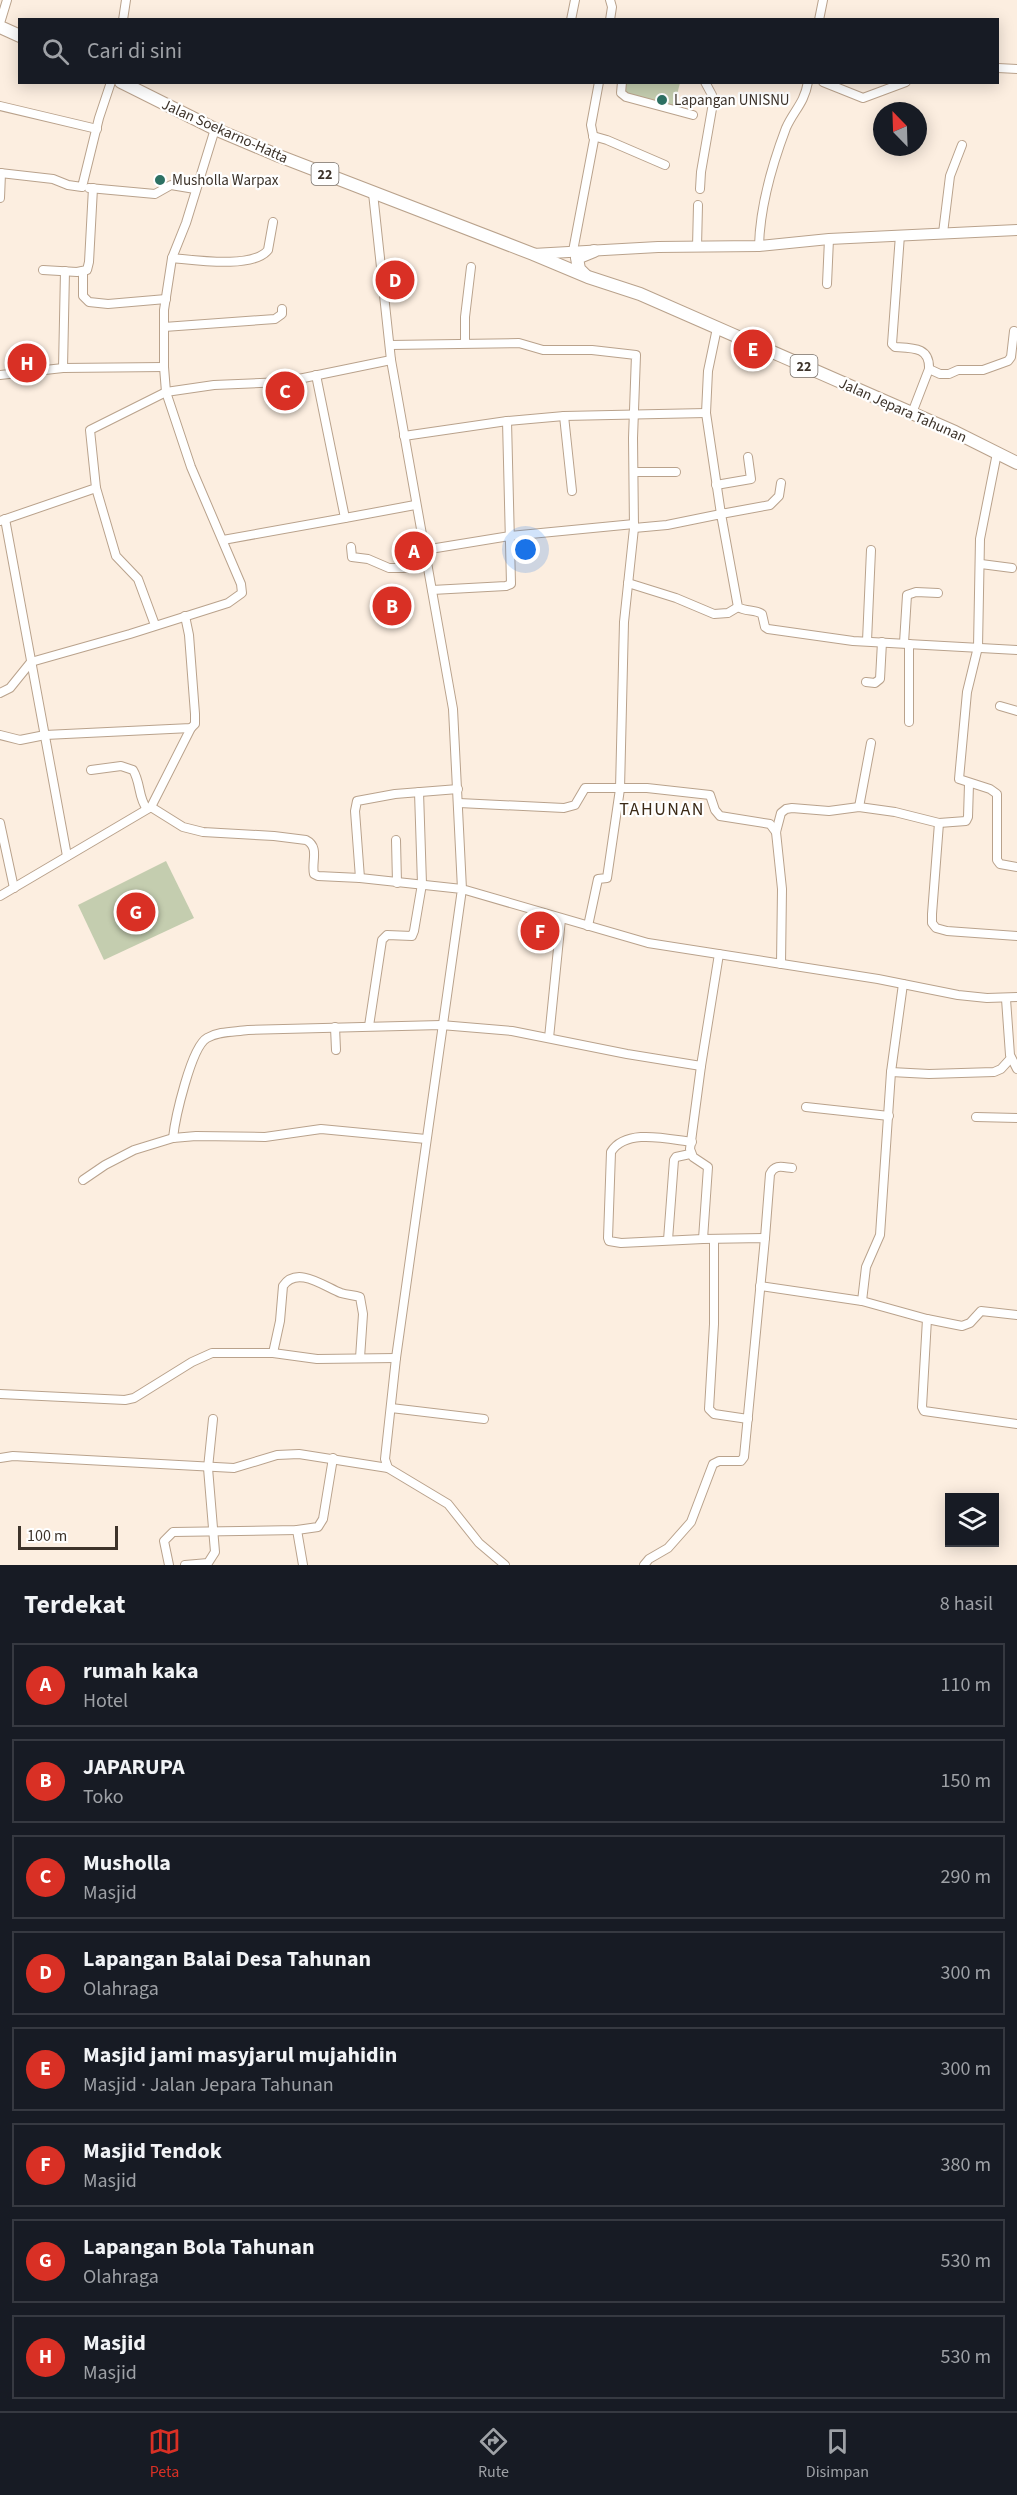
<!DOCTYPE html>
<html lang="id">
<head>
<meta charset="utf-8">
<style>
  :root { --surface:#171b24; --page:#242831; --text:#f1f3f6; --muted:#9ea1a6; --line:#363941; --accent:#d93025 }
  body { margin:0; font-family:"Source Sans 3",sans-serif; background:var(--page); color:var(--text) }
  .controls { position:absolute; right:18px; bottom:18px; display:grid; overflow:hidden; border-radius:0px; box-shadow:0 3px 15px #0003 }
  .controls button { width:54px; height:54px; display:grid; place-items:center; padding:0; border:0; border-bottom:2px solid var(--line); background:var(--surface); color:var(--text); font:30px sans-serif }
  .compass { position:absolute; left:873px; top:102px; width:54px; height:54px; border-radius:50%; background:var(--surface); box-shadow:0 3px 15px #0003; rotate:337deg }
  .scale { position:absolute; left:18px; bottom:15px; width:100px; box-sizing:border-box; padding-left:6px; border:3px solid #3d332a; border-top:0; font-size:16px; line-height:21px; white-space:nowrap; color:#3d332a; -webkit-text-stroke:4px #fff; paint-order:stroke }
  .you { position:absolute; left:526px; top:550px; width:21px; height:21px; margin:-15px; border:4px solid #fff; border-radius:50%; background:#1a73e8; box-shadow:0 0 0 9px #1a73e833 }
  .badge { display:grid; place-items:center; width:39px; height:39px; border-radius:50%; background:var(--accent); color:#fff; font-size:20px; font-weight:700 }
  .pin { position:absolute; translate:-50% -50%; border:3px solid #fff; box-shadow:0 2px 6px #0006 }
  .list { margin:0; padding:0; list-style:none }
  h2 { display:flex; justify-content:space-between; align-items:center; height:78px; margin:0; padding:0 24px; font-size:26px }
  h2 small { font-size:20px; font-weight:400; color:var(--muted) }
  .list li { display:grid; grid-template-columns:39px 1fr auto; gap:18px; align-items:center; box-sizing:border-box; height:84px; margin:0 12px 12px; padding:0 12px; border:2px solid var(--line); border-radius:0px }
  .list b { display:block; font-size:22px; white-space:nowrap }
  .list p { margin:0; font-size:20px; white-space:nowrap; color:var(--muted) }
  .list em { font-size:20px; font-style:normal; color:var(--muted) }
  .icon { flex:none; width:33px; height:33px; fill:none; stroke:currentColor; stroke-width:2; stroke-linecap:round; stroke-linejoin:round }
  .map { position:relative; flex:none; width:1017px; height:1565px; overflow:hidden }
  .search { position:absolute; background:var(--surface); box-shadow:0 3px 15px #0003; left:18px; right:18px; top:18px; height:66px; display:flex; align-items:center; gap:15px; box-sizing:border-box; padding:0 21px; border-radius:0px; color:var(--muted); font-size:22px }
  .sheet { height:846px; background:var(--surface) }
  nav { display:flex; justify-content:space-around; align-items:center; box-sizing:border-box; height:84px; border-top:2px solid var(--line); background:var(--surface); font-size:16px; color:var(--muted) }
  nav a { display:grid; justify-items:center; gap:3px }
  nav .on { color:var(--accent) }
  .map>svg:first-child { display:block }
  .green { fill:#c4cdaf }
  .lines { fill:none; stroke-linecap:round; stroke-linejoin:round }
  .minor-casing { stroke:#b9a28c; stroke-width:10 }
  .major-casing { stroke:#b9a28c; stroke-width:12 }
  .highway-casing { stroke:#b9a28c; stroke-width:14 }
  .minor { stroke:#fff; stroke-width:8 }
  .major { stroke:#fff; stroke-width:10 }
  .highway { stroke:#fff; stroke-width:12 }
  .poi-dot { fill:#2d7163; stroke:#fff; stroke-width:2 }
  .labels { text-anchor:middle; stroke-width:4.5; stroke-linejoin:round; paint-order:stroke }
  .shield { fill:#fff; stroke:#77706a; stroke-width:1.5 }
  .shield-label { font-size:14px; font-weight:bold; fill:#3d332a }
  .poi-label { font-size:15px; fill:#3d332a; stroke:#fff; text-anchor:start }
  .street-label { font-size:15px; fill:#3d332a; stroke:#fff }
  .quarter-label { font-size:18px; letter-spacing:1.5px; fill:#3c2a17; stroke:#fff }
</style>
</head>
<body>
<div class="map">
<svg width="1017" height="1565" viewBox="0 0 1017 1565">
  <rect width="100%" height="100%" fill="#fceee0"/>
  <g class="green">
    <polygon points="624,83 678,82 680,83 674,106 622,93"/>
    <polygon points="386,264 401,264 403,295 388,296"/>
    <polygon points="166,861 194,918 104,960 78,905"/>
  </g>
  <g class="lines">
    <g class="minor-casing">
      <g id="minor">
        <polyline points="610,0 612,7 610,20"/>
        <polyline points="123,20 126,0"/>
        <polyline points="571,20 575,0"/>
        <polyline points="819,20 823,0"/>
        <polyline points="0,23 7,0"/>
        <polyline points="998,68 1017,69"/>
        <polyline points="622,82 621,93 626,97 693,115"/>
        <polyline points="823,82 863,98 906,82"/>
        <polyline points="0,106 97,129"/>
        <polyline points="593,136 607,140 665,165"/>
        <polyline points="0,173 53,179 68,185 82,187 99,118 111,82"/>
        <polyline points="89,188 155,194 171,185 195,189"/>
        <polyline points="700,189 701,172 713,103 712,95 705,82"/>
        <polyline points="373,193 391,360 453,709 462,889 648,943 878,979 958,995 987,998 1017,997"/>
        <polyline points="0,198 1,173"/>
        <polyline points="943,233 950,176 962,145"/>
        <path d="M900 235 892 344 895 347C913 348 930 347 929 369"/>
        <path d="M759 246C760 206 772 165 786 128 794 110 804 104 808 82"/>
        <polyline points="697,247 698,205"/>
        <polyline points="573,251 594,140 591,125 599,82"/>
        <path d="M172 258C195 260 253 269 268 250L273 222"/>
        <polyline points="43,270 77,272 87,270 89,262 93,188"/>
        <polyline points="83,271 83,296 89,302 108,304 166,299"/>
        <polyline points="827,284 829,239"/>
        <polyline points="164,327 275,319 282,314 282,309"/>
        <polyline points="717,328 708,371 706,413 721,514 770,505 779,496 781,483"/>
        <polyline points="465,343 465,317 471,267"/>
        <polyline points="390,345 519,343 543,350 592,350 636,355 633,438 634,528 624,622 620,789 607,878 598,879 588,926"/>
        <polyline points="63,368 65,271"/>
        <polyline points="0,375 63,368 164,367"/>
        <polyline points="316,375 345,518 415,505"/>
        <polyline points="912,413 929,369 940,374 949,374 958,370 983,370 1008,361 1011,357 1014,331"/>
        <polyline points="564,416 572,491"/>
        <polyline points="404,436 507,421 564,416 706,413"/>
        <polyline points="997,453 980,539 978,647 967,692 959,779 990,789 997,794 997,860 1000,864 1017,867"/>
        <polyline points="635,472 676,472"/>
        <polyline points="716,485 751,479 748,457"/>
        <polyline points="96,488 116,556 138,579 155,625"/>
        <polyline points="5,519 67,856"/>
        <polyline points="0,521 96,488 90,430 166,392 214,385 284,382 391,360"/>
        <path d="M634 528 667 525 721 514 738 607C746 612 755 609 762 614L765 627 768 629 853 641 1017 650"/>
        <polyline points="223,540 345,518"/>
        <polyline points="351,547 352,557 368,559 389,568 403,568 427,565"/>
        <polyline points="424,550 510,536 634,524"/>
        <polyline points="981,564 1012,568"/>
        <polyline points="628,583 676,598 714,614 728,613 738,607"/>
        <polyline points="432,590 506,586 511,584 507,421"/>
        <polyline points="867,641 871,550"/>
        <polyline points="904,643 907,595 916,592 938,593"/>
        <polyline points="866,682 875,683 880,679 882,642"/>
        <polyline points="0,693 10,688 31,662 130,634 228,603 242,593 241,584 191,467 166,392 164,367 164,310 172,258 186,223 215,129"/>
        <polyline points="1000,706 1017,711"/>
        <polyline points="909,722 909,644"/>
        <polyline points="0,735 20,740 45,735 191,728 195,724 195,714 189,635 185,616"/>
        <path d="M91 770 121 766 133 770C141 783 138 798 147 809"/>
        <polyline points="459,803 564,808 575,805 585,788 647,788 710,795 715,810 720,816 770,824 776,832"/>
        <polyline points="151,807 191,728"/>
        <polyline points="859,807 871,743"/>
        <polyline points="0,823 14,888"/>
        <polyline points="939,823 932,914 932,923 936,928 947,931 1017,936"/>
        <polyline points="396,840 397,883"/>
        <polyline points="360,878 355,811 357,801 395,794 458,789"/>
        <path d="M0 896 151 807 183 827 203 832 274 836 306 840C320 847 311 862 314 874L318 876 360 878 462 889 396 1358 385 1459 388 1468 448 1504 479 1543 505 1565"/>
        <polyline points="781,964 782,889 776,832 781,813 786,809 792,808 829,811 859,807 895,812 939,823 966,821 968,817 969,784"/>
        <polyline points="1006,999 1010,1055 1017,1069"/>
        <polyline points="369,1026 382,940 387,935 412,936 414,931 422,884 419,792"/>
        <polyline points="335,1027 336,1050"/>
        <polyline points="549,1038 561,919"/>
        <polyline points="891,1072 929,1074 994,1072 1001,1069 1011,1058"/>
        <polyline points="806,1107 889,1116"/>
        <polyline points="976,1117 1017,1118"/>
        <path d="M173 1138C175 1119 191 1047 207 1038 219 1031 234 1032 248 1030L441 1025 512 1031 627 1054 701 1066 719 954"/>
        <path d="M692 1142C667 1139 626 1128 611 1152L608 1238 609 1241 621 1243 703 1239"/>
        <polyline points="83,1180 105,1165 134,1150 173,1138 196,1136 265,1137 321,1129 426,1139"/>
        <path d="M765 1238 770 1174C775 1164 782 1167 792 1168"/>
        <polyline points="714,1239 714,1324 709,1409 714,1414 748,1419"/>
        <polyline points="668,1240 674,1160 676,1157 690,1154"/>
        <polyline points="760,1286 862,1301 927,1319 922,1407 924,1411 1017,1424"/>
        <polyline points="862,1301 866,1267 880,1235 891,1072 903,984"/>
        <polyline points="927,1319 962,1326 970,1323 981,1311 1017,1315"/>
        <path d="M273 1353 280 1321 283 1286C297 1265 325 1287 341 1293 347 1295 354 1295 360 1297L363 1314 360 1358"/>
        <polyline points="0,1394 125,1400 134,1398 192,1362 212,1353 273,1353 317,1359 396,1358"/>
        <polyline points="391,1408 484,1419"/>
        <polyline points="0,1458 13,1456 234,1468 277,1455 299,1454 388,1468"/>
        <polyline points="297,1530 303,1565"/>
        <polyline points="169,1565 164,1541 173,1532 297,1530 318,1527 323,1519 333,1458"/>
        <polyline points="185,1565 208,1563 215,1552 208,1468 213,1419"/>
        <polyline points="644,1565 649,1559 668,1548 691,1522 713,1464 719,1461 741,1461 744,1457 765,1238 703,1239 708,1167 693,1157 690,1149 701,1066"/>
      </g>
    </g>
    <g class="major-casing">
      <polyline id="major" points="533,254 658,247 759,246 829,239 1017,230"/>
    </g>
    <g class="highway-casing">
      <g id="highway">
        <polyline points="0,27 20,36"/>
        <polyline points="121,82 215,129 279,156 533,254 588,277 640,294 955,432 1017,463"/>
        <polyline points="585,275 579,269 577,258 594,251"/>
      </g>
    </g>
    <use href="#minor" class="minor"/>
    <use href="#major" class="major"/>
    <use href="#highway" class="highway"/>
  </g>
  <g class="poi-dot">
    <circle cx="662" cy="100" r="6"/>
    <circle cx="160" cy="180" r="6"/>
  </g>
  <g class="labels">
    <g class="shield">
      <rect x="311.5" y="163" width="27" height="22" rx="4.5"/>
      <rect x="790.5" y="355" width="27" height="22" rx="4.5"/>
    </g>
    <g class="shield-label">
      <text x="325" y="179">22</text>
      <text x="804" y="371">22</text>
    </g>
    <g class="poi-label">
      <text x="674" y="105">Lapangan UNISNU</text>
      <text x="172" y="185">Musholla Warpax</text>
    </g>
    <g class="street-label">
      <text transform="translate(225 131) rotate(24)" y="5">Jalan Soekarno-Hatta</text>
      <text transform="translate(903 410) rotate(24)" y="5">Jalan Jepara Tahunan</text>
    </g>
    <g class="quarter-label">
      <text x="662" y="815">TAHUNAN</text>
    </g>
  </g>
</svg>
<div class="controls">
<button><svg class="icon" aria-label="layers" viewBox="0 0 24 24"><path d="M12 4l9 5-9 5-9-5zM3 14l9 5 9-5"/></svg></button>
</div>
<svg class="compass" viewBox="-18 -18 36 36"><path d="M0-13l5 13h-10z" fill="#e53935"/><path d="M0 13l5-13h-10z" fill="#9ea1a6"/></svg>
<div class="scale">100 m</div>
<div class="you"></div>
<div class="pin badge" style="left:414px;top:551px">A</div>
<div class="pin badge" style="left:392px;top:606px">B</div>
<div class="pin badge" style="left:285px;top:391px">C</div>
<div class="pin badge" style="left:395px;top:280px">D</div>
<div class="pin badge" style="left:753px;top:349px">E</div>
<div class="pin badge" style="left:540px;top:931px">F</div>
<div class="pin badge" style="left:136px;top:912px">G</div>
<div class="pin badge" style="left:27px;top:363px">H</div>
<div class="search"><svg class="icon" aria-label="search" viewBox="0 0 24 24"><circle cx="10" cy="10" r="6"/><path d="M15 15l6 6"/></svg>Cari di sini</div>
</div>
<section class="sheet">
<h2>Terdekat<small>8 hasil</small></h2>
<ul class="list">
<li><span class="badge">A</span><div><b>rumah kaka</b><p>Hotel</p></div><em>110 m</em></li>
<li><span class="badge">B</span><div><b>JAPARUPA</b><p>Toko</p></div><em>150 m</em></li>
<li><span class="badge">C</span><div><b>Musholla</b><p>Masjid</p></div><em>290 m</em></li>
<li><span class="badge">D</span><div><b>Lapangan Balai Desa Tahunan</b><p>Olahraga</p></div><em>300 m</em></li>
<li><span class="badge">E</span><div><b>Masjid jami masyjarul mujahidin</b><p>Masjid · Jalan Jepara Tahunan</p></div><em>300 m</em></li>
<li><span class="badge">F</span><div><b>Masjid Tendok</b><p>Masjid</p></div><em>380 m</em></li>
<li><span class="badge">G</span><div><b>Lapangan Bola Tahunan</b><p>Olahraga</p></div><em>530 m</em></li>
<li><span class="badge">H</span><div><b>Masjid</b><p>Masjid</p></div><em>530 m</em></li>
</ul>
</section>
<nav>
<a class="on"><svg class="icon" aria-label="map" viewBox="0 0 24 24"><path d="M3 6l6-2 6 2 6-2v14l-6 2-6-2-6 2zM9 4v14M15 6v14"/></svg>Peta</a>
<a><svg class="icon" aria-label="directions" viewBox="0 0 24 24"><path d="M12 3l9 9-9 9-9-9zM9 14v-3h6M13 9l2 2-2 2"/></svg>Rute</a>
<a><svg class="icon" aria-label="saved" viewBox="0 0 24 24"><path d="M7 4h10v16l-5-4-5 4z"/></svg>Disimpan</a>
</nav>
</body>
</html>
